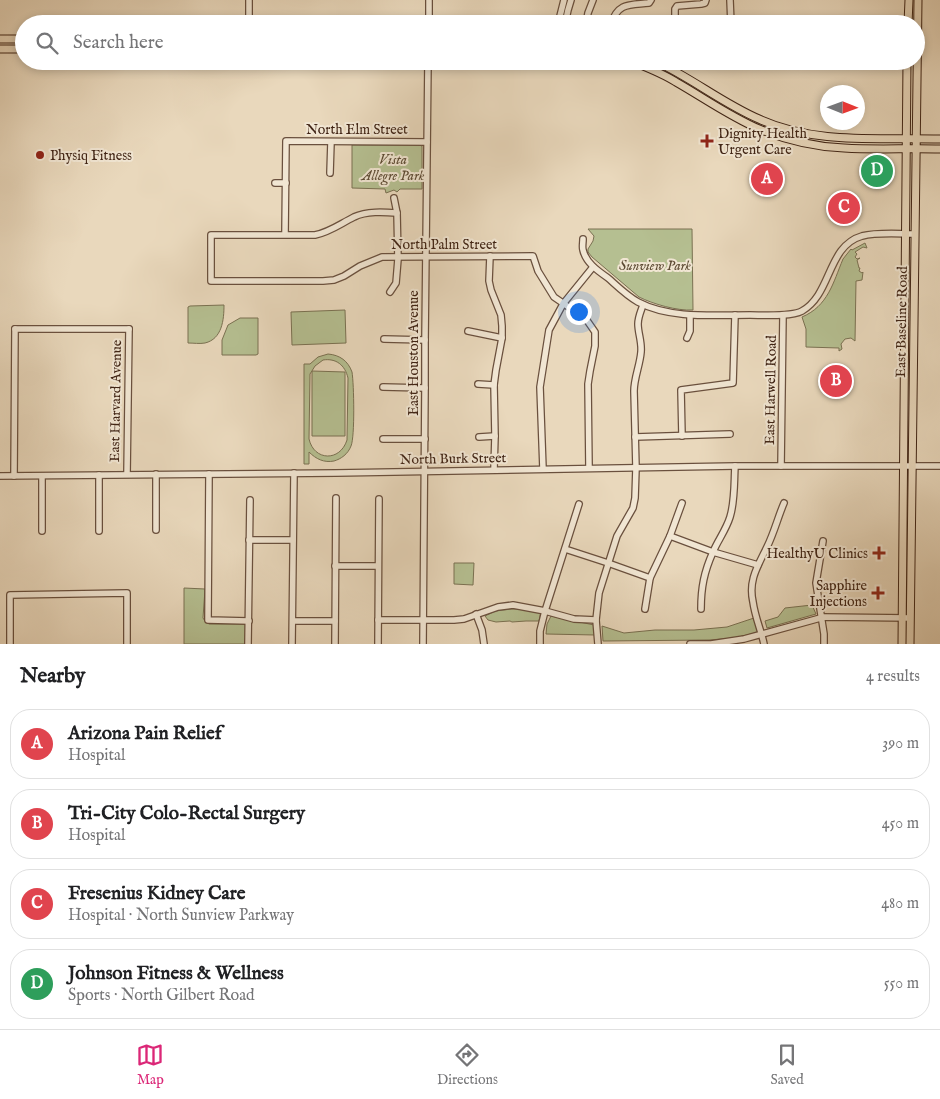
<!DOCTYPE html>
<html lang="en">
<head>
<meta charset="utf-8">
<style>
  :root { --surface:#fff; --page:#f6f6f6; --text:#202124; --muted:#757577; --line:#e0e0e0; --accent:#db2777 }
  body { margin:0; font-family:"IM FELL English",serif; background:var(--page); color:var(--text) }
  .compass { position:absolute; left:820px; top:85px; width:45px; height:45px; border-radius:50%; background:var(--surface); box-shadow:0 2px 8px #0003; rotate:91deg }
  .you { position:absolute; left:578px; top:311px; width:18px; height:18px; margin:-12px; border:4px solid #fff; border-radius:50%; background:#1a73e8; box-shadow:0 0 0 8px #1a73e833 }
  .badge { display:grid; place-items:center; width:32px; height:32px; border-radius:50%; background:var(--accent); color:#fff; font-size:16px; font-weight:700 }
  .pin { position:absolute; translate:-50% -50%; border:2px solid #fff; box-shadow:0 1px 5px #0006 }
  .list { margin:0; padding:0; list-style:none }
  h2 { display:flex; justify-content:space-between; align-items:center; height:65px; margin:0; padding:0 20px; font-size:21px }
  h2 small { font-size:16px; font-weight:400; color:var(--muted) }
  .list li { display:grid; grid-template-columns:32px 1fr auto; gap:15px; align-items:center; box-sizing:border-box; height:70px; margin:0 10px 10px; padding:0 10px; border:1px solid var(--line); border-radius:20px }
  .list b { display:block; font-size:19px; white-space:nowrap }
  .list p { margin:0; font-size:16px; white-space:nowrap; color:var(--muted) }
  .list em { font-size:16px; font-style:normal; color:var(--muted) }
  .icon { flex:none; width:28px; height:28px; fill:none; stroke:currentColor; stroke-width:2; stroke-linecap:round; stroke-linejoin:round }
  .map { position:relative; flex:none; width:940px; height:644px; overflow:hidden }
  .search { position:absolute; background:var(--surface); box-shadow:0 2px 8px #0003; left:15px; right:15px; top:15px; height:55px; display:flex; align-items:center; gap:12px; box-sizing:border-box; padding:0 18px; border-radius:28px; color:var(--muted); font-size:19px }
  .sheet { height:385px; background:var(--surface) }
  nav { display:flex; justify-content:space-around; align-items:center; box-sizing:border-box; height:70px; border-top:1px solid var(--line); background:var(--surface); font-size:14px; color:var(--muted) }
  nav a { display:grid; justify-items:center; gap:2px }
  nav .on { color:var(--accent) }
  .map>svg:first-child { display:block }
  .green { fill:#b5bf91; stroke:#7a7152; fill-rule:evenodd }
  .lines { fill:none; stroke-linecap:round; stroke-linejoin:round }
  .minor-casing { stroke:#6a503e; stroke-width:8 }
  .major-casing { stroke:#3f2314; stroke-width:9 }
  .minor { stroke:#f1e6d3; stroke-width:5.5 }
  .major { stroke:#e9d8bc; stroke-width:7 }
  .poi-dot { fill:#8f2418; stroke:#f1e6d3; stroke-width:2 }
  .labels { text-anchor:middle; stroke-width:4; stroke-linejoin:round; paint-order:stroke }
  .street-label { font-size:14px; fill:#3f2314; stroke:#f1e6d3 }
  .poi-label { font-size:14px; fill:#3f2314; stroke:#f1e6d3; text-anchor:start }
  .park-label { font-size:14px; font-style:italic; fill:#5c4a33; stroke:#f1e6d3 }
</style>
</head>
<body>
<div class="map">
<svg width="940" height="644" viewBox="0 0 940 644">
  <rect width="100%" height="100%" fill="#e9d8bc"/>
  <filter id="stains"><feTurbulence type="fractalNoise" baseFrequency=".004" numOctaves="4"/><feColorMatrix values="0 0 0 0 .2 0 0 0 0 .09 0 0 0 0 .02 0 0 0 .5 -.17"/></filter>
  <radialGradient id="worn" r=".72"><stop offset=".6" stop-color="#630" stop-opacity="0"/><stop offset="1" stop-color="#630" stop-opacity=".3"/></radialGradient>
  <g class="green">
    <polygon points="352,145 419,145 422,146 422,189 400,189 397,192 394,190 386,193 385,189 352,188"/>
    <path d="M588 229H692L693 310C677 311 653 304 639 297L592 257 588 252V249L593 241 594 236Z"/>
    <path d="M865 243 867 248 863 247 855 252 857 254 855 257 857 259 860 258 857 260 859 268H860L859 271 862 273 863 272 862 280 856 281 855 341 851 338 845 339 841 344 842 349 839 351V348L806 347V329L802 317C828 306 833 283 843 259L851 249 852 250Z"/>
    <path d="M224 305C224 320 222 339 205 343 200 344 193 343 188 343V307L190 306Z"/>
    <polygon points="345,310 346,343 292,345 291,312"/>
    <polygon points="240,318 258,318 258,354 256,355 222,355 222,340 228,325"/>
    <path d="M328 354C340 355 348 361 352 372 354 384 355 437 351 446 348 454 341 459 334 461 324 463 316 459 309 452V464H304V364H310L318 357ZM323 360C336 358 345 365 348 378L347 440C340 462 314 461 309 439L310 374 315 366Z"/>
    <polygon points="312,371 345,372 345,436 312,436"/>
    <polygon points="454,563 474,563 473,585 454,584"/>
    <polygon points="184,588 205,589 203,618 205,621 209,624 244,624 246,625 247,644 184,644"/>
    <polygon points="812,605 816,614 767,628 765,621 778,617 785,608"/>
    <polygon points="512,609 527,609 541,611 539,621 526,621 512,622 510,621 496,622 488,620 485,616 495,611"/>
    <polygon points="551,616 594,625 595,635 546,634 547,624"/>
    <polygon points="754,618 759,632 734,638 709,640 603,641 602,626 624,633 655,630 694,630 727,627"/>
  </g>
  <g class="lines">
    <g class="minor-casing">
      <g id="minor">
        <polyline points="730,0 731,24"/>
        <polyline points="249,24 249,0"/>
        <polyline points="429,24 429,0"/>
        <polyline points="558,24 564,0"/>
        <polyline points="565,24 568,10 571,0"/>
        <polyline points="586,24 588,13 593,0"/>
        <path d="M611 24C618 2 630 5 649 3L651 0"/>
        <polyline points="675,24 675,9 677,6 701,4 705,3 706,0"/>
        <polyline points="330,173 331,142"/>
        <polyline points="275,183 286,183"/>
        <path d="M397 213C383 212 367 211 354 217 340 224 330 232 315 235H211V281H323L334 280 344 276 360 266 382 257 533 256 538 271 554 297 586 319 595 332V346L590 371 588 384 589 468"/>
        <polyline points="285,234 286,141 427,142"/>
        <path d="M583 239C583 243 582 247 583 250 586 263 598 271 608 278 617 286 627 296 638 302 670 319 714 315 750 315 763 315 791 317 802 311 832 294 827 246 862 236 878 232 898 234 915 234"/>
        <polyline points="490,256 489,281 491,290 501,315 502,326 502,338 496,370 494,385 495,436 494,469"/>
        <polyline points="390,292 396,283 398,259 397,213 394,198"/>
        <polyline points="15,329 129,329"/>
        <polyline points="468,331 502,338"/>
        <polyline points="687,338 690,331 690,315"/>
        <polyline points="384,339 425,340"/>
        <polyline points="478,384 494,385"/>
        <polyline points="383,387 425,388"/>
        <polyline points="682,436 681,390 733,383 735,315"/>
        <polyline points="479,437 495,436"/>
        <polyline points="635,437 730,434"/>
        <polyline points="383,439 425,439"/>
        <polyline points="781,466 783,315"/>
        <polyline points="543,469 540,387 549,330 563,304 593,267"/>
        <polyline points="127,474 129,329"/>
        <polyline points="156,474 156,530"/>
        <polyline points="209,474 208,620 249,621"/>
        <polyline points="99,475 99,531"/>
        <polyline points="0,476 336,473 735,466 940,466"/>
        <polyline points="14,476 15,329"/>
        <polyline points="42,476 42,531"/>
        <polyline points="670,536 713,552 758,565"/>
        <polyline points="249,540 293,540"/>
        <polyline points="823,541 816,583 824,634 824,644"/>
        <polyline points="565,549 608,563 650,578"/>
        <polyline points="335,566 378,566"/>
        <polyline points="645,609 650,578 670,536 682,503"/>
        <path d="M701 609C701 588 704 572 713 552 718 540 726 530 730 517 735 501 734 483 735 466"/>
        <polyline points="476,614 482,630 484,644"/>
        <polyline points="378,620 454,620 464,619 498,607 513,605 545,611 574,619 596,620"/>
        <polyline points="293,621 335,621"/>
        <polyline points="10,644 10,595 127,593 127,644"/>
        <polyline points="248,644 250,500"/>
        <polyline points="292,644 294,473"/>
        <polyline points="335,644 336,498"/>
        <polyline points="378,644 379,499"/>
        <polyline points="423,644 425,388 425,340 428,61"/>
        <polyline points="540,644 540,631 545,611 579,504"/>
        <path d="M598 644 596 620 599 593 617 536 633 508 635 498 636 468 634 391C634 378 640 365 641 352 642 342 638 333 638 324 638 317 641 311 643 305"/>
        <polyline points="690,644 711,644 744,639 824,617 910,618"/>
        <path d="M764 644C761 630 755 617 753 602 748 580 758 566 767 547 774 533 778 517 784 503"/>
      </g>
    </g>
    <g class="major-casing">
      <g id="major">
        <polyline points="908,24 909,0"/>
        <polyline points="0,39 24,39"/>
        <polyline points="0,49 24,49"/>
        <path d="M631 61C646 67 662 73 676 82 704 98 729 116 759 129 786 140 816 147 844 148 876 150 908 148 940 149"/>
        <path d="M655 61C692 78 722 103 759 119 816 145 879 137 940 139"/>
        <polyline points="902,644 907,61"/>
        <polyline points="910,644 918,0"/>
      </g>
    </g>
    <use href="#minor" class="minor"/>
    <use href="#major" class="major"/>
  </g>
  <g class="poi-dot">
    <path d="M704.5 133.5h5v5h5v5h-5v5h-5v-5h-5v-5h5z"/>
    <circle cx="40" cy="155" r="5"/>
    <path d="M876.5 545.5h5v5h5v5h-5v5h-5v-5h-5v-5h5z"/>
    <path d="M875.5 585.5h5v5h5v5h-5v5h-5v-5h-5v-5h5z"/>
  </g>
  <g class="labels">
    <g class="street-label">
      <text x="357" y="134">North Elm Street</text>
      <text x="444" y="249">North Palm Street</text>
      <text transform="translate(901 322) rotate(-89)" y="5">East Baseline Road</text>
      <text transform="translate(413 353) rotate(-90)" y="5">East Houston Avenue</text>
      <text transform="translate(770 390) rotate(-89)" y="5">East Harwell Road</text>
      <text transform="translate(115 401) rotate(-89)" y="5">East Harvard Avenue</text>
      <text transform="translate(453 458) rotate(-1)" y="5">North Burk Street</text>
    </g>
    <g class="poi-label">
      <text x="718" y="138">Dignity Health<tspan x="718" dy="16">Urgent Care</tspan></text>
      <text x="50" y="160">Physiq Fitness</text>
      <text x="868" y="558" text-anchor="end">HealthyU Clinics</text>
      <text x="867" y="590" text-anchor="end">Sapphire<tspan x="867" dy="16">Injections</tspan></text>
    </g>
    <g class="park-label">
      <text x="393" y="164">Vista<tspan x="393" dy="16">Allegre Park</tspan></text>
      <text x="655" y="270">Sunview Park</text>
    </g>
  </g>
  <rect width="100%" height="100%" filter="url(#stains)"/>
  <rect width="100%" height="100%" fill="url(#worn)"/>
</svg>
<svg class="compass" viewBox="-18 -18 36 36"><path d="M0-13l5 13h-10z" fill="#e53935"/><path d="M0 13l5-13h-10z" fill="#757577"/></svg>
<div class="you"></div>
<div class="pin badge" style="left:767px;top:179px;background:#e0444e">A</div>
<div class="pin badge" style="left:836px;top:381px;background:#e0444e">B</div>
<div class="pin badge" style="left:844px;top:208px;background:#e0444e">C</div>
<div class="pin badge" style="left:877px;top:171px;background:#2e9e5b">D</div>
<div class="search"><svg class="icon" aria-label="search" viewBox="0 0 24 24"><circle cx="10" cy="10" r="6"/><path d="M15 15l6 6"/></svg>Search here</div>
</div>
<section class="sheet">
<h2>Nearby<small>4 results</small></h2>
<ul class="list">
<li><span class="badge" style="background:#e0444e">A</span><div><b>Arizona Pain Relief</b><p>Hospital</p></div><em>390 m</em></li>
<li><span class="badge" style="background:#e0444e">B</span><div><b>Tri-City Colo-Rectal Surgery</b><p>Hospital</p></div><em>450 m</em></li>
<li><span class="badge" style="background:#e0444e">C</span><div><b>Fresenius Kidney Care</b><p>Hospital · North Sunview Parkway</p></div><em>480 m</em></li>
<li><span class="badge" style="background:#2e9e5b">D</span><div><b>Johnson Fitness &amp; Wellness</b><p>Sports · North Gilbert Road</p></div><em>550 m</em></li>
</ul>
</section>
<nav>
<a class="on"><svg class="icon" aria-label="map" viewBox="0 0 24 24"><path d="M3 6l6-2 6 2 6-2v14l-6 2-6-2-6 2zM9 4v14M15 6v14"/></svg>Map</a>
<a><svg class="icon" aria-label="directions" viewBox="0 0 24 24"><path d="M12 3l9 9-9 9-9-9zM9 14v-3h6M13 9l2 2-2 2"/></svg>Directions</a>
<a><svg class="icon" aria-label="saved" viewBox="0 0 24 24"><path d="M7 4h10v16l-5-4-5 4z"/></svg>Saved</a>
</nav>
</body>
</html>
